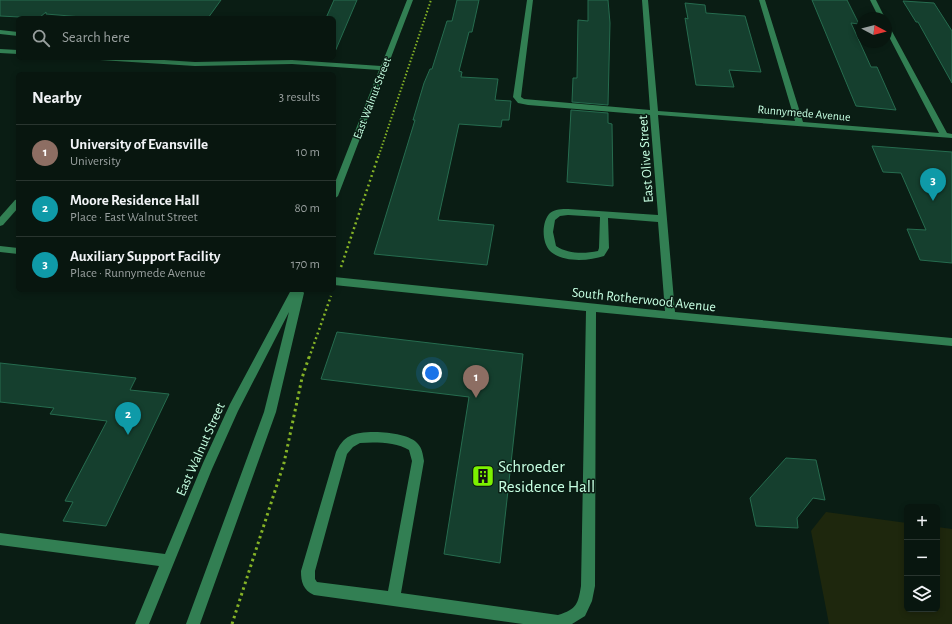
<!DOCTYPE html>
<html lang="en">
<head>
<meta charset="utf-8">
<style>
  :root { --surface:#08160f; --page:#16231d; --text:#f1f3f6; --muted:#989f9e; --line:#29352f; --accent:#7cf100 }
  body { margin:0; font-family:"Alegreya Sans",sans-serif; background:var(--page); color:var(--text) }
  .controls { position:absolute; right:12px; bottom:12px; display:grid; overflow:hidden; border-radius:6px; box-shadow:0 2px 6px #0003 }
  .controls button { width:36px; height:36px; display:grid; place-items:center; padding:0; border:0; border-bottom:1px solid var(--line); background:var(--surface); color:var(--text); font:20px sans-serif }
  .compass { position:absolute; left:856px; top:12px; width:36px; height:36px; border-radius:50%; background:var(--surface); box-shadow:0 2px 6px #0003; rotate:97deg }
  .you { position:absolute; left:432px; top:373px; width:14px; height:14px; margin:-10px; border:3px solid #fff; border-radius:50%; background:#1a73e8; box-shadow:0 0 0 6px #1a73e833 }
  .badge { display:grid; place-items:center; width:26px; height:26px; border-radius:50%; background:var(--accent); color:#fff; font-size:13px; font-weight:700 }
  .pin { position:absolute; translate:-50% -33px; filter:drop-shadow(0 1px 2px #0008) }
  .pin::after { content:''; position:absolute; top:21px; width:14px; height:12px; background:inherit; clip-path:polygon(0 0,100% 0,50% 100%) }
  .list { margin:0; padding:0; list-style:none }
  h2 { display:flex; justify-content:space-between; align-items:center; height:52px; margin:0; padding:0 16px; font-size:17px }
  h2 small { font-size:13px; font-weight:400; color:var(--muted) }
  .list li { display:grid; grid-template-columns:26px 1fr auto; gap:12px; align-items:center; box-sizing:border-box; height:56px; padding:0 16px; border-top:1px solid var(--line) }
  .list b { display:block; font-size:15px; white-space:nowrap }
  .list p { margin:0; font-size:13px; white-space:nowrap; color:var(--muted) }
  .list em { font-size:13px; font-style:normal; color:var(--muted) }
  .icon { flex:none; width:22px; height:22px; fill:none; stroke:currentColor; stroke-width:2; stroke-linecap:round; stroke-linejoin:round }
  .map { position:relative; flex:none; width:952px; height:624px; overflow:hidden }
  .search { position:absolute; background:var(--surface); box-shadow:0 2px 6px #0003; left:16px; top:16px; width:320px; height:44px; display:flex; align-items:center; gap:10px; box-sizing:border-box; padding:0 14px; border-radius:6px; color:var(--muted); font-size:15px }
  .panel { position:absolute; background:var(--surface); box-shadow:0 2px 6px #0003; left:16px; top:72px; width:320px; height:220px; border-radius:6px }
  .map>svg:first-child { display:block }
  .green { fill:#1e270d }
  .building { fill:#153f2e; stroke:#266c4f }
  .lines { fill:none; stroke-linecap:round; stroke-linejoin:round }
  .path-far2 { stroke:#85b326; stroke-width:2; stroke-dasharray:1.5 2; stroke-linecap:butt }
  .path-far1 { stroke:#85b326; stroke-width:2.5; stroke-dasharray:2 3; stroke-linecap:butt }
  .path { stroke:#85b326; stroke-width:3; stroke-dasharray:2.5 3.5; stroke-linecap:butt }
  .minor { fill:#327f53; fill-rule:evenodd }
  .labels { text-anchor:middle; stroke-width:3; stroke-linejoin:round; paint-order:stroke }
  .far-street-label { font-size:12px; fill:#c6ffe2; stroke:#0a1d14 }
  .street-label { font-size:14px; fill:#c6ffe2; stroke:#0a1d14 }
  .near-poi-label { font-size:17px; fill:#c6ffe2; stroke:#0a1d14; text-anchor:start }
</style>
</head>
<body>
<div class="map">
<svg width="952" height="624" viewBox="0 0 952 624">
  <rect width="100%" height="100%" fill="#0a1d14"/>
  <polygon class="green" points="826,512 907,523 907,609 937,609 937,527 952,529 952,624 829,624 811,531"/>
  <g class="building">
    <polygon points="0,0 221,0 208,18 101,17 94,18 46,14 46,12 39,18 0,16"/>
    <polygon points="334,0 357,0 334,54 334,18 326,18"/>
    <polygon points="457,0 479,0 472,32 469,32 459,71 462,72 461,77 498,79 495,100 511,101 509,120 502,120 501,127 459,124 438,220 494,225 487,265 374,254 415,120 413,120 424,83 430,69 432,69 447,21 452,21"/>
    <polygon points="588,0 608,0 610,23 608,105 572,102 573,78 577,78 578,20 588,21"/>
    <polygon points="812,0 847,0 859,24 851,23 871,67 877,67 896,110 856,106"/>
    <polygon points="903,1 934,3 952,31 952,83 918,22 916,22"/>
    <polygon points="685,3 705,5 706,13 745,16 761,72 729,70 734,87 696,85 685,18 688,19"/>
    <polygon points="571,110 608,113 608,123 612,124 613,186 567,182"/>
    <polygon points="872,146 952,152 952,263 920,260 907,229 926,230 901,173 883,172"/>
    <polygon points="337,332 523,354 500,563 444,554 469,397 321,379"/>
    <polygon points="0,363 136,378 130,390 169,394 106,526 63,521 73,502 65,501 107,421 50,414 54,408 0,402"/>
    <polygon points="786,458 816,460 825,500 813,498 797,518 798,528 756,526 750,498"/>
  </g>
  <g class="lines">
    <polyline class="path-far2" points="379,155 431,0"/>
    <g class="path-far1">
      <polyline points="341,267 379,154"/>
      <polyline points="309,358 331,296"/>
    </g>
    <polyline class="path" points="232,624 284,463 302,378 309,357"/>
    <g class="minor">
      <polygon points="407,0 413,0 338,196 334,199 334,185 379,70 292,64 195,66 100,60 97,58 133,58 195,62 292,60 381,66"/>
      <path d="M527 0H533L521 97 524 99 650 110 642 0H648L658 111 795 121 759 0H765L803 122 939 133 886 31V23L888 24 947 133 952 134V138L658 115 675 312 952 338V346L596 312 595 586 592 601 585 616 572 624H523L314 595C303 590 301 582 301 571L336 452C339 446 343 439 350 436 363 429 408 431 418 444 422 448 423 455 424 461L401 593 558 615C577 609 578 604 581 586L586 311 334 285V277L665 311 658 222 608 218 609 248 604 256C589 261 563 263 550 251 542 243 541 222 550 213 555 209 562 209 568 209L658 215 650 115 528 105 518 103 513 97ZM568 215 600 217 599 248 598 251C584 254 568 254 556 246L553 232 555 220 560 216ZM360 443C375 442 396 442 409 450L412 461 388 591 317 582 315 579V571L347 454 353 447Z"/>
      <polygon points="870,0 876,0 885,18 879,18"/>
      <polygon points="0,30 18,32 18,36 0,34"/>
      <polygon points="0,49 18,50 18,54 0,53"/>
      <polygon points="18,199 18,208 3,225 0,226 0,217 15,200"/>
      <polygon points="0,246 18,248 18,254 0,252"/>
      <polygon points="291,290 302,290 304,293 276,412 200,624 186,624 264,412 289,312 238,411 212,469 149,624 135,624 159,566 0,545 0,533 165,554 203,463 230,404"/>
    </g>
  </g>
  <defs>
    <g id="building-square" transform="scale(1.15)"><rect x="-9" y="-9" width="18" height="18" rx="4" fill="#7cf100" stroke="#0a1d14"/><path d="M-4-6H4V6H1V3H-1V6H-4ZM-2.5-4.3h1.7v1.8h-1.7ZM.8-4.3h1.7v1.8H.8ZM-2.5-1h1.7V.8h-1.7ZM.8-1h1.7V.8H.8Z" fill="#111"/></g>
  </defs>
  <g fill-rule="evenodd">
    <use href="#building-square" x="483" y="476"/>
  </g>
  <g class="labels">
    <g class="far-street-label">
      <text transform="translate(372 98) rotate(-69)" y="4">East Walnut Street</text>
      <text transform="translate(804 113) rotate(5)" y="4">Runnymede Avenue</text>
    </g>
    <g class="street-label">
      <text transform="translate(645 159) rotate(-94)" y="5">East Olive Street</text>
      <text transform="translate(644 299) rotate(6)" y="5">South Rotherwood Avenue</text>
      <text transform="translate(200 449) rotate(-66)" y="5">East Walnut Street</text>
    </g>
    <g class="near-poi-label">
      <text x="498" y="472">Schroeder<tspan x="498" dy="20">Residence Hall</tspan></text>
    </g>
  </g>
</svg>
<div class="controls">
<button>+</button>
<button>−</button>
<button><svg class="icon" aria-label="layers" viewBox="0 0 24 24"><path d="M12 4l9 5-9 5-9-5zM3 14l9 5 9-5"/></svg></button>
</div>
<svg class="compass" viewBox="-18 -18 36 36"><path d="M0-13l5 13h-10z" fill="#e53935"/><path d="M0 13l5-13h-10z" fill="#989f9e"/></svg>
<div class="you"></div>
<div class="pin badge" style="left:476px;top:398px;background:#8d6e63">1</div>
<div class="pin badge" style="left:128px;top:435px;background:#0f9aa8">2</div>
<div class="pin badge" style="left:933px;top:201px;background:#0f9aa8">3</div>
<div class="search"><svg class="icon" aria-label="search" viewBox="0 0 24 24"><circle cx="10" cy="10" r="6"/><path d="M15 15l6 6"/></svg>Search here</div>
<section class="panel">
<h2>Nearby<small>3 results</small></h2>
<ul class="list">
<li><span class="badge" style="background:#8d6e63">1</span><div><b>University of Evansville</b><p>University</p></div><em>10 m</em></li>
<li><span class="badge" style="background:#0f9aa8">2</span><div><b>Moore Residence Hall</b><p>Place · East Walnut Street</p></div><em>80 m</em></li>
<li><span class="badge" style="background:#0f9aa8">3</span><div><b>Auxiliary Support Facility</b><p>Place · Runnymede Avenue</p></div><em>170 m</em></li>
</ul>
</section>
</div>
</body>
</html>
